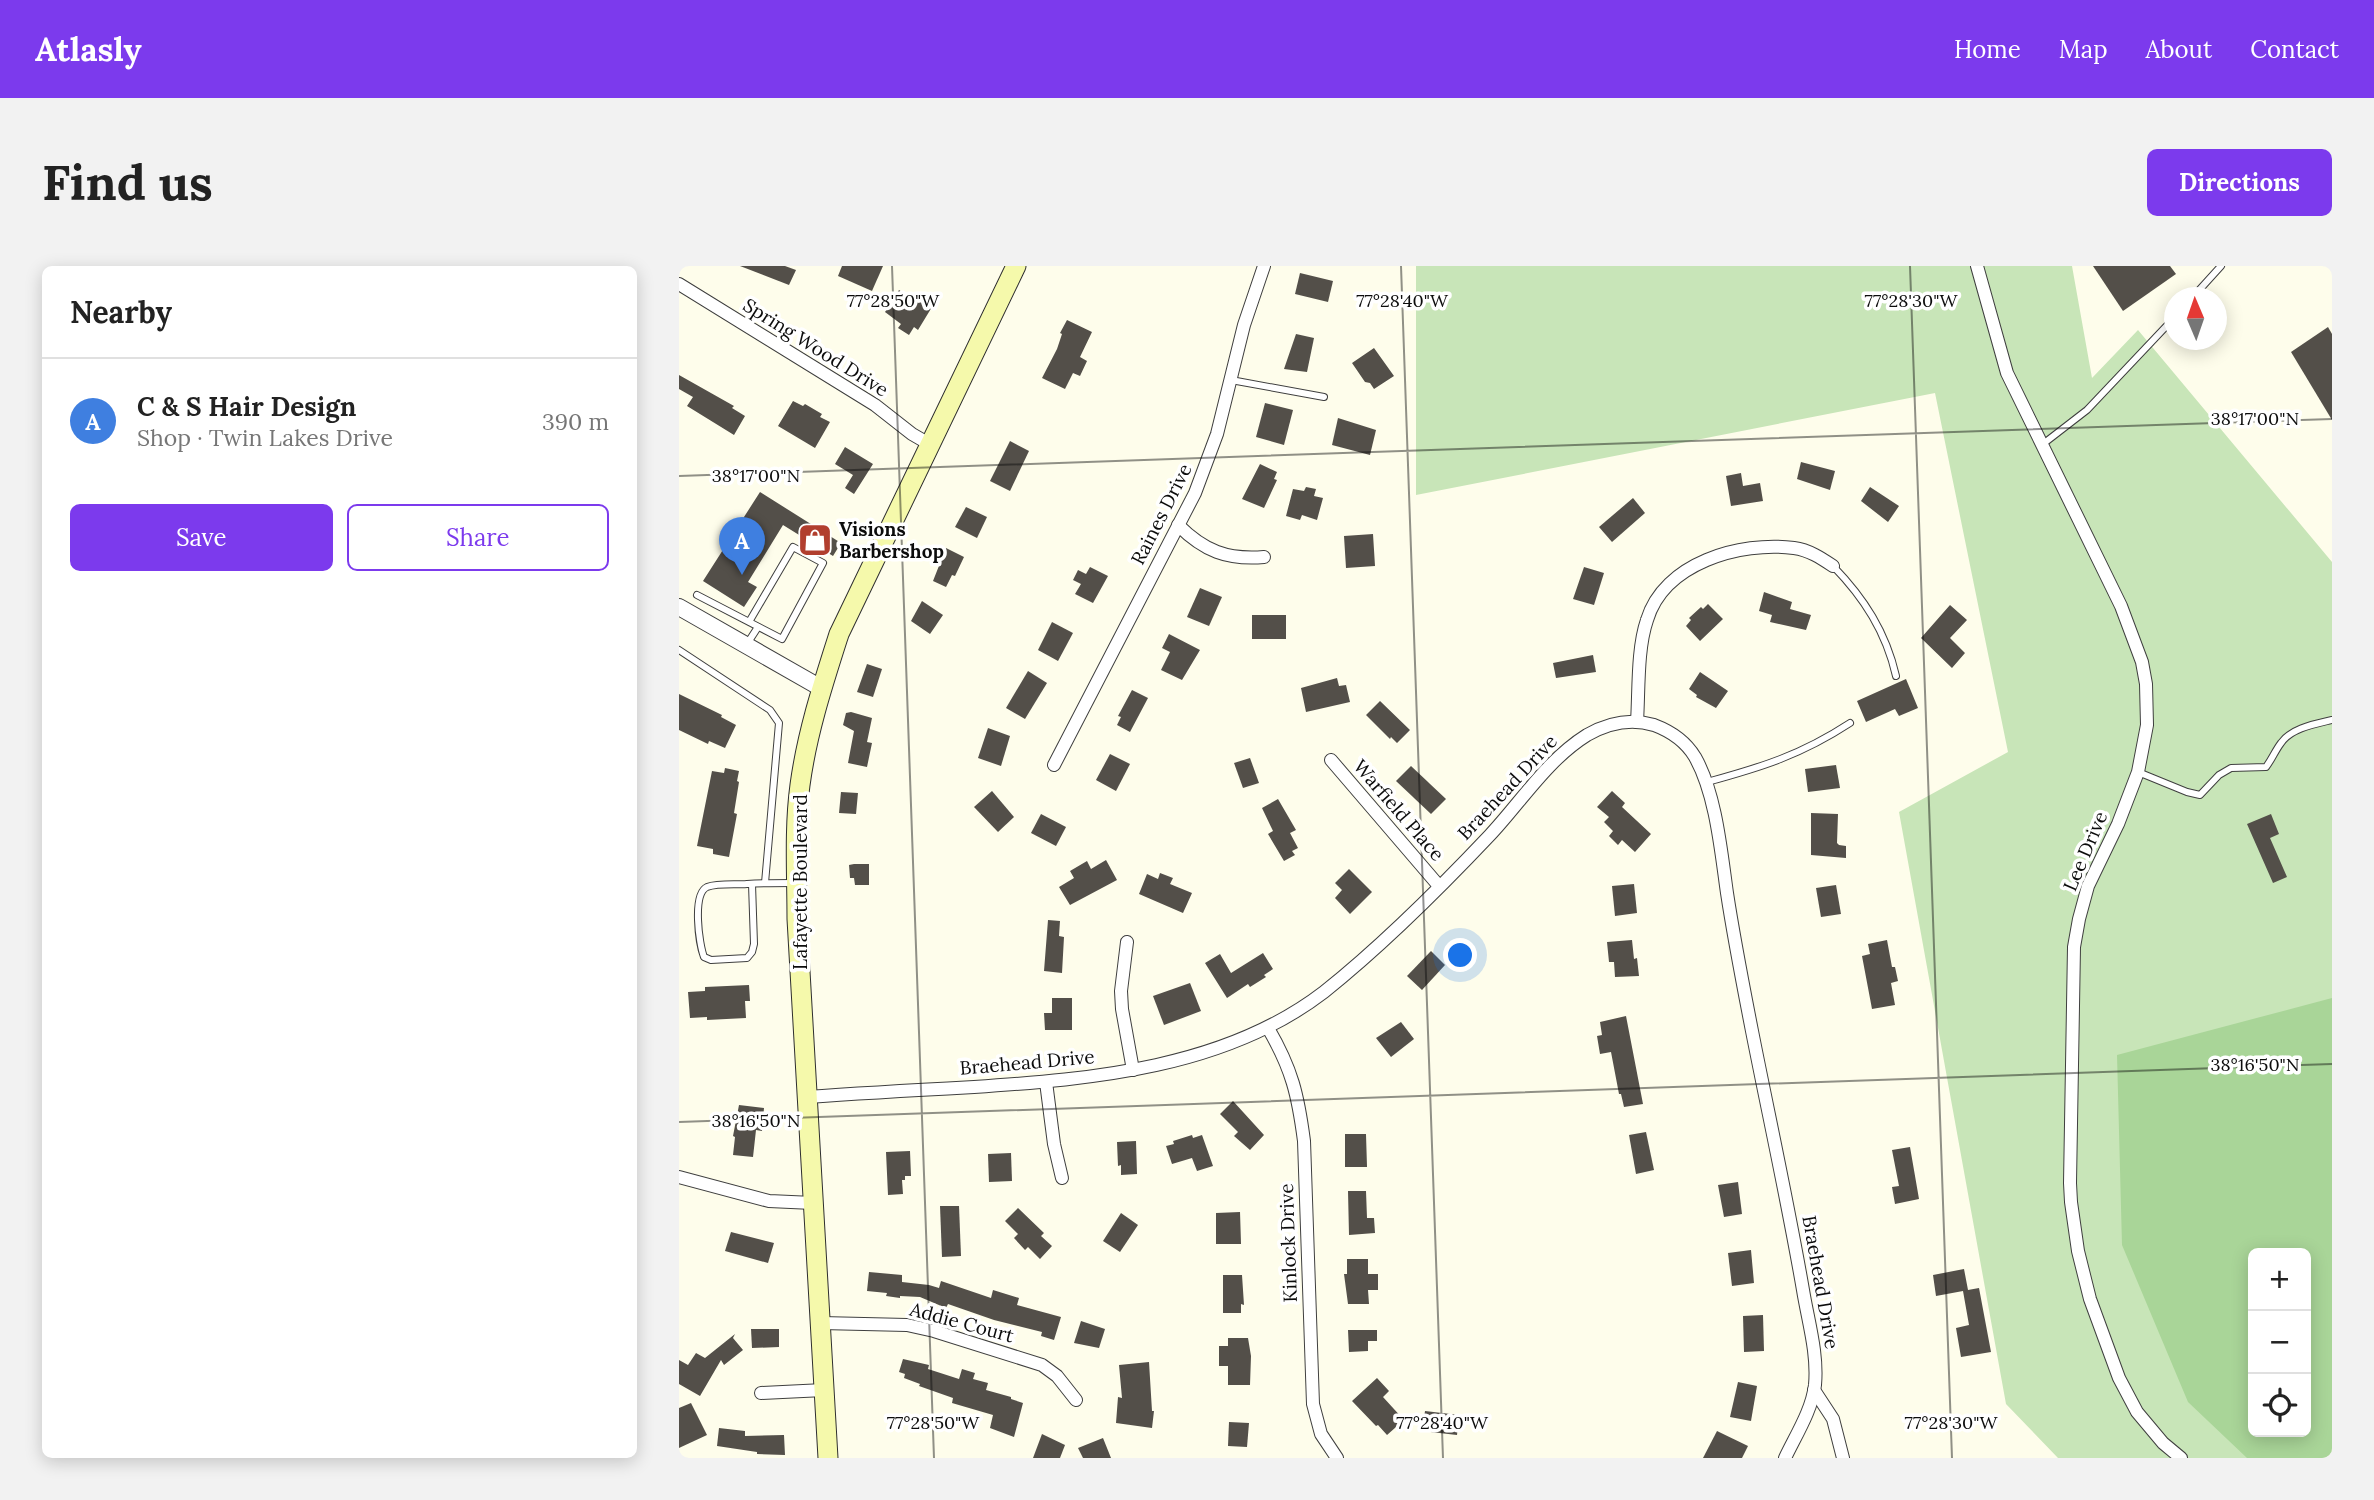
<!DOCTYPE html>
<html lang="en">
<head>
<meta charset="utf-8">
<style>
  :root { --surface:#fff; --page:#f2f2f2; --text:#222; --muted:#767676; --line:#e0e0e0; --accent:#7c3aed }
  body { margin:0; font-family:Lora,serif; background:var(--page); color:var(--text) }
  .controls { position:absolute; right:21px; bottom:21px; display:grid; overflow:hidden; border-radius:10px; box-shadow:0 4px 18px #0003 }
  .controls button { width:63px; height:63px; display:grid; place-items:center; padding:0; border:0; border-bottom:2px solid var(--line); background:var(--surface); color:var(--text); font:35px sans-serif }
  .compass { position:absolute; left:1485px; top:21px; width:63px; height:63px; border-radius:50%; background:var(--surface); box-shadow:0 4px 18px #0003; rotate:358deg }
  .you { position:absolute; left:782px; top:690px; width:24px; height:24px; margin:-18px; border:5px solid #fff; border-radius:50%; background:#1a73e8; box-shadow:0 0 0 10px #1a73e833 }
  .badge { display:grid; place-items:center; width:46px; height:46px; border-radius:50%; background:var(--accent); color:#fff; font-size:23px; font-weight:700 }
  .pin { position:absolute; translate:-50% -58px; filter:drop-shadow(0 2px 4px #0008) }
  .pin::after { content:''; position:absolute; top:37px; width:24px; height:21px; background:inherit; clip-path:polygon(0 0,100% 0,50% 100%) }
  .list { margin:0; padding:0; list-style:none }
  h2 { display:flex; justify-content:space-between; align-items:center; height:91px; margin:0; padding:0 28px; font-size:30px }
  h2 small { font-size:23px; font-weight:400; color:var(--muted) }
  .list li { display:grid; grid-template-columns:46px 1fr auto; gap:21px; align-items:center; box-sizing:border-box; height:126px; padding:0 28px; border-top:2px solid var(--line) }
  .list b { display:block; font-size:26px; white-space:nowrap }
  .list p { margin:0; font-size:23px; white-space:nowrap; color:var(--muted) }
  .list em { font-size:23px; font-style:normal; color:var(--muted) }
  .actions { display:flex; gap:14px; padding:21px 28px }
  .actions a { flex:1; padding:16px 0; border:2px solid var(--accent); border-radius:10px; text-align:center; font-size:24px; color:var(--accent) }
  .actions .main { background:var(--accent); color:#fff }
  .icon { flex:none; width:38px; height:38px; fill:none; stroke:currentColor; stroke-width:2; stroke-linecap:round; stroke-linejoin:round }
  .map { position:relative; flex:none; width:1653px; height:1192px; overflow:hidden; border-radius:10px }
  header { display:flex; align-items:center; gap:42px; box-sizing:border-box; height:98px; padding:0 35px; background:var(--accent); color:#fff }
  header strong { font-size:33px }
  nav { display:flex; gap:38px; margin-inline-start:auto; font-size:24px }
  .intro { display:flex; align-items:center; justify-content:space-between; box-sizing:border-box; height:168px; padding:0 42px }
  h1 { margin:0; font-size:49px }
  .button { padding:18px 32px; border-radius:10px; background:var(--accent); color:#fff; font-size:24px; font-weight:700 }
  main { display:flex; gap:42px; padding:0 42px }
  aside { flex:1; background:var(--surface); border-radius:10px; box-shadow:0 4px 18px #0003 }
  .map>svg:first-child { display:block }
  .green { fill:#c8e5b8; fill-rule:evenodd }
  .forest { fill:#a9d598; fill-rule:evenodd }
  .building { fill:#534f49 }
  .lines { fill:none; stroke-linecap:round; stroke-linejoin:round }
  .service-casing { stroke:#3f3f3f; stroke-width:8 }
  .minor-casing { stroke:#3f3f3f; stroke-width:14 }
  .tertiary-casing { stroke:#3f3f3f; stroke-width:18 }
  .secondary-casing { stroke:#2e2e2e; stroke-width:21 }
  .service { stroke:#fff; stroke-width:6 }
  .minor { stroke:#fff; stroke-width:12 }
  .tertiary { stroke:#fff; stroke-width:16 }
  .secondary { stroke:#f5f9ab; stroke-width:19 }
  .ticks { fill:none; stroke:#0c0c0c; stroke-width:2; stroke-opacity:0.45 }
  .labels { text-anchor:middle; stroke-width:7; stroke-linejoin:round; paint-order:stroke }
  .street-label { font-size:19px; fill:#0c0c0c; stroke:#fff }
  .poi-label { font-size:19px; font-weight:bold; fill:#0c0c0c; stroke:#fff; text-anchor:start }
  .ticks-label { font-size:18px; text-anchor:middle; fill:#0c0c0c; stroke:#fff; stroke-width:7; stroke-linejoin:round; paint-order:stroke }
</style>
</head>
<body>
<header>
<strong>Atlasly</strong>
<nav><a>Home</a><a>Map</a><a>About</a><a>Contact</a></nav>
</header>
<div class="intro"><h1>Find us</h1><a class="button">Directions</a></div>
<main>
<aside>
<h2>Nearby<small></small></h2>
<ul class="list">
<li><span class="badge" style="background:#3f7fe0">A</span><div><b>C &amp; S Hair Design</b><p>Shop · Twin Lakes Drive</p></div><em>390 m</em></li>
</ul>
<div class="actions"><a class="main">Save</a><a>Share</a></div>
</aside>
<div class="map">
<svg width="1653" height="1192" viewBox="0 0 1653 1192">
  <rect width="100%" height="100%" fill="#fefdeb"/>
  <path class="green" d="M737 0H1393L1413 112 1459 64 1653 296V1192H1379L1327 1138 1220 546 1329 486 1256 127 737 229ZM1574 987H1627V1166H1574Z"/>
  <path class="forest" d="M1653 732V1192H1568L1509 1136 1443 979 1438 789ZM1574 987H1627V1166H1574Z"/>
  <g class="building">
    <polygon points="61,0 106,0 117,4 110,19"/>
    <polygon points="163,0 204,0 193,25 159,10"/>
    <polygon points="1414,0 1491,0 1497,8 1444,45"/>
    <polygon points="621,7 654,15 649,36 616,28"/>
    <polygon points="220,24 240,37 242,34 253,41 239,64 235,61 230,69 219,62 222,58 206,46"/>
    <polygon points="388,54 413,66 401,91 408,95 401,110 394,107 386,123 363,112 378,83 383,68 381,67"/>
    <polygon points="1649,61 1653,68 1653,154 1612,86"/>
    <polygon points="617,68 635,72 628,106 605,103"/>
    <polygon points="695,82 715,110 695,123 691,117 686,116 673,97"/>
    <polygon points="0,109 55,140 53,142 66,150 55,169 8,140 14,131 0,123"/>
    <polygon points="114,135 124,140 126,138 143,148 141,151 151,156 136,182 99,160"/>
    <polygon points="586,137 614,144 605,179 577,171"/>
    <polygon points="659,152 697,164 691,189 653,179"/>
    <polygon points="331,175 350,185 331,225 311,215"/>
    <polygon points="166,181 194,198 175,228 166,222 174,209 156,198"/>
    <polygon points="1122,196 1156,205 1151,224 1118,213"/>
    <polygon points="581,198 598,206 595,213 598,214 585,242 563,233"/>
    <polygon points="1062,207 1064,220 1081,217 1084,235 1052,240 1047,210"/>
    <polygon points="627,221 637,223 635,230 644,232 638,254 623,249 621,254 607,250 614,223 625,225"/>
    <polygon points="1191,221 1220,240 1209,256 1182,235"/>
    <polygon points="81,226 162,277 154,290 104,259 69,316 78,321 65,341 24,315"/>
    <polygon points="954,232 966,247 933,276 920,261"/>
    <polygon points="287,241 308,251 298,272 276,261"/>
    <polygon points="694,268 696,300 667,302 665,270"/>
    <polygon points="267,282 285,291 276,310 273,309 267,321 254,315"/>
    <polygon points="411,301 429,310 414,337 396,328 402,318 394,314 399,304 407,308"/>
    <polygon points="905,301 925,307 915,339 894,333"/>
    <polygon points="521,322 543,331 530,360 508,351"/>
    <polygon points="1085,326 1113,336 1111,343 1132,349 1127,364 1091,356 1093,349 1080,345"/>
    <polygon points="243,335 264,349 251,368 232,355"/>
    <polygon points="1029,338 1044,353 1021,375 1007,360 1012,354 1010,352 1022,341 1024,343"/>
    <polygon points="1271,339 1288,354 1271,372 1286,387 1273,402 1242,372"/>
    <rect x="573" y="349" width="34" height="24"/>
    <polygon points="373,356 394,367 379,395 359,384"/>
    <polygon points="490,368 521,384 503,414 482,404 491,386 483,382"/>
    <polygon points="914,389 917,406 877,412 874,397"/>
    <polygon points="188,398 203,403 194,431 178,426"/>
    <polygon points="349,405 368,417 346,453 327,442"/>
    <polygon points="1021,406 1049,425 1037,442 1017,431 1018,429 1010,423"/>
    <polygon points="658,412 660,420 667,419 671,436 627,446 622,422"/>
    <polygon points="1227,413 1239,442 1220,450 1216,443 1187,456 1178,435"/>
    <polygon points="453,424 469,432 451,466 438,459 442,451 439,450"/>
    <polygon points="0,428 43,449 42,451 57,459 46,482 30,475 29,478 0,464"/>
    <polygon points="701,435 731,464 718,477 712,471 711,473 687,449"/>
    <polygon points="172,446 193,452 188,476 193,477 188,501 169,497 175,465 164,459 167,447"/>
    <polygon points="309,462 331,470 322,500 299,492"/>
    <polygon points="431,488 451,498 437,525 417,514"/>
    <polygon points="571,492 580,517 564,522 555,497"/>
    <polygon points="1157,499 1161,522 1129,526 1126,503"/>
    <polygon points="732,500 767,533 752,548 717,515"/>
    <polygon points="46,502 60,505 58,515 60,516 55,547 58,548 50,591 34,588 34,583 18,580 33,505 45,507"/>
    <polygon points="313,525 335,551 319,566 295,541"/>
    <polygon points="933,525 946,537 943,541 972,568 956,586 943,574 939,579 930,570 934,565 925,556 930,551 918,541"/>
    <polygon points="162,526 179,527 177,548 160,547"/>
    <polygon points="599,533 617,564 611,567 619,582 613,585 616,589 605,595 589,568 594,565 583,542"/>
    <polygon points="1132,547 1159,548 1158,577 1160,579 1167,580 1167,592 1132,589"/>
    <polygon points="362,548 387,561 377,580 352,567"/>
    <polygon points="1592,548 1600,568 1591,572 1608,611 1594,617 1568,558"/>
    <polygon points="427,594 438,614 391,639 380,621 395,612 391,605 408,595 412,603"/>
    <polygon points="175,598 190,598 190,619 176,619 175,612 171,612 170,599"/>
    <polygon points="670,603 693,626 671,648 656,632 663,624 656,617"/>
    <polygon points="481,607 494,612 491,618 513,627 504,647 460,628 468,608 479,613"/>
    <polygon points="955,618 958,647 936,650 933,620"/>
    <polygon points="1157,619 1162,648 1142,651 1137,622"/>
    <polygon points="369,654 381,655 380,670 385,671 383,707 365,705"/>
    <polygon points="953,674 955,693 958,692 960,710 936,711 935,696 930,696 928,676"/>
    <polygon points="1208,674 1213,701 1216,701 1219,715 1212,717 1216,739 1193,743 1183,690 1191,688 1189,678"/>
    <polygon points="752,685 766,699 743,724 728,710"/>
    <polygon points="584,687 594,703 585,709 587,711 571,721 569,718 548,732 526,697 541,688 552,707"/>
    <polygon points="511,717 522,745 485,759 474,730"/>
    <polygon points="70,719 71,735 66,735 67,752 28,754 28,751 11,752 9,726 26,725 26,721"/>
    <polygon points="373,732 393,732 393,764 366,764 365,747 373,747"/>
    <polygon points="947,750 964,838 945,841 942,828 940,828 932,786 921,788 918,770 923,769 921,756"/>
    <polygon points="722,756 735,773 712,791 697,772"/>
    <polygon points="554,835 585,869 571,884 555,870 559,866 541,848"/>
    <polygon points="60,839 85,842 83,865 77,864 74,891 54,889 56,871 54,870"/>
    <polygon points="967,866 975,904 957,908 950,869"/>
    <polygon points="666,868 687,868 688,901 666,901"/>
    <polygon points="513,869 514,872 523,869 534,900 518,905 513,892 493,898 487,880 495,878 494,875"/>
    <polygon points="457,875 458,908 442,909 442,899 439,900 438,876"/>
    <polygon points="1231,881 1240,933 1216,938 1213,921 1220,920 1213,884"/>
    <polygon points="231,885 232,910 226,910 226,914 223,914 224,928 209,929 207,886"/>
    <polygon points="332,887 333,915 310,916 309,888"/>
    <polygon points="1059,916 1063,948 1045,951 1039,919"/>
    <polygon points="669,925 687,925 688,952 695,952 696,967 670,969"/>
    <polygon points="261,940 280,940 282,990 263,991"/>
    <polygon points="339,942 365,967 362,970 373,980 361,993 349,981 346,984 335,972 339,968 326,955"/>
    <polygon points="561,946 562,978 537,978 537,947"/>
    <polygon points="442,947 459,959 441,986 424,975"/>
    <polygon points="52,966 95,977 89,997 46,985"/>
    <polygon points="1072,984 1075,1017 1053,1020 1049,987"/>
    <polygon points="668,993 689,993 689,1008 699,1008 699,1024 689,1024 690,1038 669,1038 665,1008 668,1008"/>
    <polygon points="1285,1003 1289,1024 1300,1022 1312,1086 1282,1091 1277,1062 1290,1059 1284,1025 1257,1030 1254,1009"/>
    <polygon points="190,1006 223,1009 223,1016 250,1019 260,1022 262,1015 312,1032 314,1024 340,1032 338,1039 382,1051 375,1074 362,1070 363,1066 315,1054 269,1038 267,1042 241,1031 221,1030 221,1032 207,1030 208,1027 188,1025"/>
    <polygon points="544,1009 563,1009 565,1039 562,1038 562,1047 544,1047"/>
    <polygon points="1084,1049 1085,1085 1065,1086 1064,1050"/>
    <polygon points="402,1055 426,1063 420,1082 395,1077"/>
    <polygon points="72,1063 100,1063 100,1081 73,1082"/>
    <polygon points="669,1064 698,1064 698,1075 689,1075 689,1085 670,1086"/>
    <polygon points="56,1068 54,1072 64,1084 45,1099 42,1094 21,1130 0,1118 0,1094 9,1099 17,1087 26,1092"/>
    <polygon points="549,1072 569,1072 572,1090 571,1119 549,1119 549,1100 540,1100 540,1080 549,1080"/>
    <polygon points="224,1093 250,1099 249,1103 280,1113 283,1103 296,1107 294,1113 309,1117 307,1124 332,1131 332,1133 344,1137 335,1171 311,1162 314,1149 273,1137 274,1132 240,1120 241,1118 225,1112 226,1108 220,1106"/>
    <polygon points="470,1096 473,1145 475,1145 473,1162 437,1157 439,1131 443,1132 440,1099"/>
    <polygon points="698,1112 710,1125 704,1131 725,1154 708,1169 699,1159 697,1160 673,1135"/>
    <polygon points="1059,1116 1078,1120 1072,1155 1051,1151"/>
    <polygon points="12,1137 28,1169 0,1182 0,1142"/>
    <polygon points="746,1145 780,1149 778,1169 743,1165"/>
    <polygon points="550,1156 570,1157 568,1181 549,1180"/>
    <polygon points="40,1162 66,1165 66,1170 105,1169 106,1189 78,1188 78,1186 38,1180"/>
    <polygon points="1038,1165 1069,1180 1063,1192 1024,1192"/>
    <polygon points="363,1168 386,1179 381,1192 354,1192"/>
    <polygon points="424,1172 432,1192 404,1192 399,1182"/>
  </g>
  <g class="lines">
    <g class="service-casing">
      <g id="service">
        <polyline points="1513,32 1542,0"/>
        <polyline points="552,114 645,131"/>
        <polyline points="1364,178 1408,144 1496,51"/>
        <path d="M1154 300C1185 332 1207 366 1217 410"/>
        <polyline points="18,329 103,373 144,297 114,281 70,356"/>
        <polyline points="68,378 79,361"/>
        <polyline points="0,384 91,444 100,457 86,617"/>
        <path d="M1459 506 1508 526 1521 529 1540 509 1552 502 1587 501C1593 493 1596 485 1602 477 1612 462 1636 458 1653 454"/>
        <path d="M1028 516C1083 501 1122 489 1171 457"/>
        <path d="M73 618 75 678 73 686 68 692 32 694 25 691C20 678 13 628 28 621 39 617 56 619 68 618 83 617 99 617 115 617"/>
      </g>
    </g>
    <g class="minor-casing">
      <g id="minor">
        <polyline points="1298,0 1328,107 1442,340 1463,396 1467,418 1468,459 1459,506 1439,558 1409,620 1400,653 1395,681 1391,917 1392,936 1399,985 1411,1033 1440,1112 1458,1146 1484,1177 1502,1192"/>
        <polyline points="0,18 196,139 233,168 252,179"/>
        <path d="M499 259C525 285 548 294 585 291"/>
        <path d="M958 456C960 425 958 383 968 354 985 297 1061 275 1115 282 1130 284 1142 292 1154 300"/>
        <polyline points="652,494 760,620"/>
        <polyline points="375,499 516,227 538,168 565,59 585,0"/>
        <polyline points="448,676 442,725 443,743 454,804"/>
        <path d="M589 762C613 803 619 829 625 875L634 1138 642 1168 658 1192"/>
        <polyline points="367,816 375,878 383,912"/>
        <path d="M128 831C184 827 239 824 295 821 414 813 546 802 645 726 704 679 759 624 811 569 842 536 868 494 908 469 929 457 952 452 975 459 991 465 1007 476 1016 491 1037 528 1042 585 1048 627 1055 673 1064 719 1073 765 1090 851 1109 937 1124 1024 1129 1055 1139 1087 1136 1119 1133 1144 1117 1169 1106 1192"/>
        <polyline points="0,911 90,935 134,937"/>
        <polyline points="142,1057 228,1059 255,1065 363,1099 378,1110 397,1134"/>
        <polyline points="1135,1124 1154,1153 1164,1192"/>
        <polyline points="82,1127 145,1124"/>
      </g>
    </g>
    <g class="tertiary-casing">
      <polyline id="tertiary" points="0,341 142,422"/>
    </g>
    <g class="secondary-casing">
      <path id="secondary" d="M149 1192 118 653C118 609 115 563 121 519 128 467 144 418 160 368L337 0"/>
    </g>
    <use href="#service" class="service"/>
    <use href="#minor" class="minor"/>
    <use href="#tertiary" class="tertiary"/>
    <use href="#secondary" class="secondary"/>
  </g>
  <path class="ticks" d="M213 0 255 1192M722 0 764 1192M1231 0 1273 1192M0 210 1653 153M0 856 1653 798"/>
  <defs>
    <g id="shop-square" transform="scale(1.75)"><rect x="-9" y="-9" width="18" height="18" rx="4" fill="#b13e2e" stroke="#fff"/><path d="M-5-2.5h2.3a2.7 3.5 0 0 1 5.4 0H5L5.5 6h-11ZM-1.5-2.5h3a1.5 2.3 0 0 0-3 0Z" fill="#fff"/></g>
  </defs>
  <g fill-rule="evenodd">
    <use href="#shop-square" x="136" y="274"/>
  </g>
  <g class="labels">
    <g class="street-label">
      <text transform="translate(137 81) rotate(32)" y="7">Spring Wood Drive</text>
      <text transform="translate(482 248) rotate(-63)" y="7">Raines Drive</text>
      <text transform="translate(828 521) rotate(-47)" y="7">Braehead Drive</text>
      <text transform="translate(720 544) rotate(49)" y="7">Warfield Place</text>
      <text transform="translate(1406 585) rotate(-67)" y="7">Lee Drive</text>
      <text transform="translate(121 616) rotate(-90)" y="7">Lafayette Boulevard</text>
      <text transform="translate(348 796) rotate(-5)" y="7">Braehead Drive</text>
      <text transform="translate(609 977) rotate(-92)" y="7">Kinlock Drive</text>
      <text transform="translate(1142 1016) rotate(80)" y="7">Braehead Drive</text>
      <text transform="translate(283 1056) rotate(15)" y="7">Addie Court</text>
    </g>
    <g class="poi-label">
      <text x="160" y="270">Visions<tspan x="160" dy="22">Barbershop</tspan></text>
    </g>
  </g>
  <g class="ticks-label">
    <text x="214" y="41">77°28'50"W</text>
    <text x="723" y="41">77°28'40"W</text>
    <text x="1232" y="41">77°28'30"W</text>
    <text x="1576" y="159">38°17'00"N</text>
    <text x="77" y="216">38°17'00"N</text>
    <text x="1576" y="805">38°16'50"N</text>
    <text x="77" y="861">38°16'50"N</text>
    <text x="254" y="1163">77°28'50"W</text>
    <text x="763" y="1163">77°28'40"W</text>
    <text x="1272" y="1163">77°28'30"W</text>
  </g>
</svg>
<div class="controls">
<button>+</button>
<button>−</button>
<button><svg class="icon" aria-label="locate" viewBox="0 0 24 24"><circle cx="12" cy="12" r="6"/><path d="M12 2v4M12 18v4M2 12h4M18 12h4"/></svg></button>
</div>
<svg class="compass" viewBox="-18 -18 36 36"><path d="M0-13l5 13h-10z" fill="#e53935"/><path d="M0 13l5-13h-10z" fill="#767676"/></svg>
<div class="you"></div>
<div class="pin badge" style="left:63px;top:309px;background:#3f7fe0">A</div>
</div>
</main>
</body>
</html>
